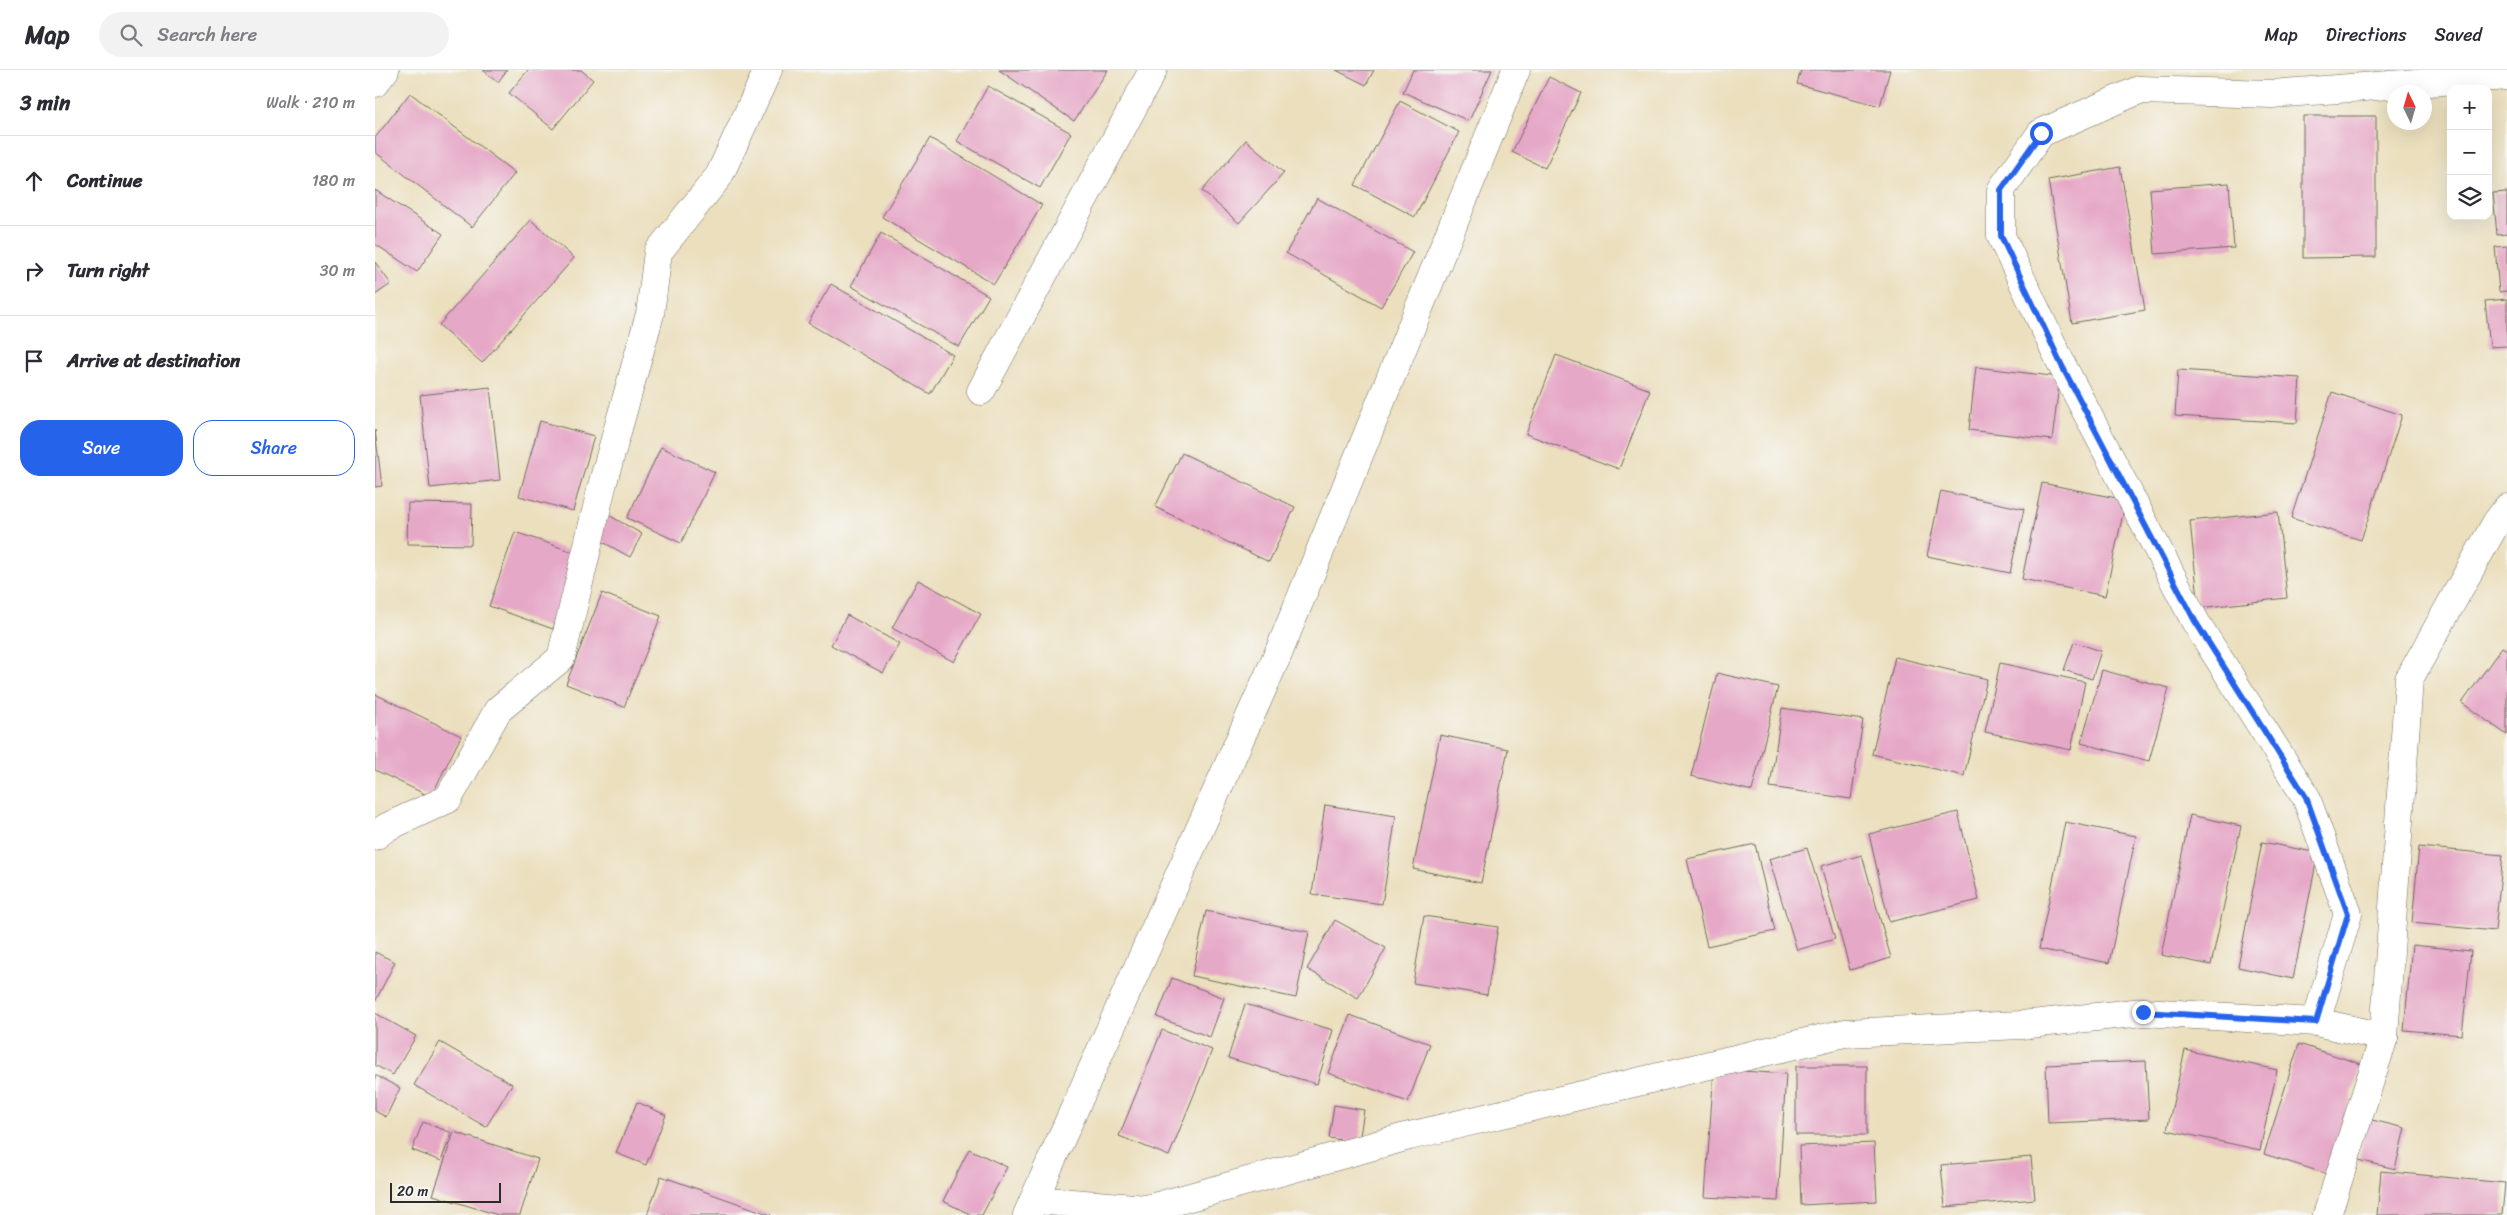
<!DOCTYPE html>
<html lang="en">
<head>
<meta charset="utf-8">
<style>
  :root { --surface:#fff; --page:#f2f2f3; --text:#2b2b33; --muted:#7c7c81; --line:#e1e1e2; --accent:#2563eb }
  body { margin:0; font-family:Sriracha,sans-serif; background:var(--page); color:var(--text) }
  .controls { position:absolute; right:15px; top:15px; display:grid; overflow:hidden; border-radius:10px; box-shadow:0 5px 20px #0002 }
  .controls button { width:45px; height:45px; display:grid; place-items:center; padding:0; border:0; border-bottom:1px solid var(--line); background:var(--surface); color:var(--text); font:25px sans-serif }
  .compass { position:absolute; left:2012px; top:15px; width:45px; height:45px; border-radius:50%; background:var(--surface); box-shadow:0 5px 20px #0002; rotate:355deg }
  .scale { position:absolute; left:15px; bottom:12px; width:111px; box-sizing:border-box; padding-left:5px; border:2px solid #2b2b2b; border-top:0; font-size:14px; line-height:18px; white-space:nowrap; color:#2b2b2b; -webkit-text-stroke:4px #f6f6f2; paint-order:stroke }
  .stop { position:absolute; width:15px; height:15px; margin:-11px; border:4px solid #2563eb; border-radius:50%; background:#fff }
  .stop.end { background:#2563eb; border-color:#fff; box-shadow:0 1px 5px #0008 }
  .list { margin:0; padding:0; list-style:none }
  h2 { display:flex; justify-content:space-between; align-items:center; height:65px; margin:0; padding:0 20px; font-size:21px }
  h2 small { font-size:16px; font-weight:400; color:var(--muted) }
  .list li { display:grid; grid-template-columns:32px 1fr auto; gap:15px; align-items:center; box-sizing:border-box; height:90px; padding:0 20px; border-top:1px solid var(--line) }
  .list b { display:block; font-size:19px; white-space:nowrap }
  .list em { font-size:16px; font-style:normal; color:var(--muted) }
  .actions { display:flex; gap:10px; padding:15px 20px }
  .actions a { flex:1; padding:11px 0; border:1px solid var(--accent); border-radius:20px; text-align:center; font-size:18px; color:var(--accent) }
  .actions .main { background:var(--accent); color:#fff }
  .icon { flex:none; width:28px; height:28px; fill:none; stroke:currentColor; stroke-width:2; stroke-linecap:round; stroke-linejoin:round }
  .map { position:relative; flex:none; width:2132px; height:1145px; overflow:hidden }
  header { display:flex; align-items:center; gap:30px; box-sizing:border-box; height:70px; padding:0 25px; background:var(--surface); border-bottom:1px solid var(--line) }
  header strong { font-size:24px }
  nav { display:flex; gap:28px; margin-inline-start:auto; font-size:18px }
  .search { width:350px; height:45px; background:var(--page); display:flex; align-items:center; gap:12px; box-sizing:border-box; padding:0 18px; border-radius:28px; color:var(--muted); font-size:19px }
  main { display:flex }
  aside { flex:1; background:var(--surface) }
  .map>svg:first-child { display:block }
  .building { fill:#e6a8c7 }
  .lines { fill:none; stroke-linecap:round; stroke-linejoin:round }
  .street-casing { stroke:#6e6a5e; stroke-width:29 }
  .street { stroke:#fff; stroke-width:28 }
  .route { stroke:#2563eb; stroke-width:6 }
</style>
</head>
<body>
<header>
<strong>Map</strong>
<div class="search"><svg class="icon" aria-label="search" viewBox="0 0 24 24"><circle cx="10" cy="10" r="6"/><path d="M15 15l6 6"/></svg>Search here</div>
<nav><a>Map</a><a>Directions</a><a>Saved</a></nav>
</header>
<main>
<aside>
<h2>3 min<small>Walk · 210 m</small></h2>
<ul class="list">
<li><svg class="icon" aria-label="ahead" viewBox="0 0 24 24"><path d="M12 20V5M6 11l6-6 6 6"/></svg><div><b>Continue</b></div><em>180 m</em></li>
<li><svg class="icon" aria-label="right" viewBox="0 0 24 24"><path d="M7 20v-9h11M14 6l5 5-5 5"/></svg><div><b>Turn right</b></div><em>30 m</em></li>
<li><svg class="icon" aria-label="arrive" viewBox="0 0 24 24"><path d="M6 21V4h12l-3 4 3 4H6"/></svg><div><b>Arrive at destination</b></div></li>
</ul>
<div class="actions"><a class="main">Save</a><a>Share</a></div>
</aside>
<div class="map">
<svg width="2132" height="1145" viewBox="0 0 2132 1145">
  <rect width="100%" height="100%" fill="#f6f6f2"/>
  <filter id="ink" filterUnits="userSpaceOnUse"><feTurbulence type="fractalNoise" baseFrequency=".02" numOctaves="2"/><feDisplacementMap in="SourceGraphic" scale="10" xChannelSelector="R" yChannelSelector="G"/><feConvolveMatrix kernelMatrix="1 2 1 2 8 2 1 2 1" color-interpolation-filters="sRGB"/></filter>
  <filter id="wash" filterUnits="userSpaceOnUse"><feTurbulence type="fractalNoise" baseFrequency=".0096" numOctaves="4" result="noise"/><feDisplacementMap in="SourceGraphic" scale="20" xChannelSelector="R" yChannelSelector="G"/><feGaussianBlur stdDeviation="1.12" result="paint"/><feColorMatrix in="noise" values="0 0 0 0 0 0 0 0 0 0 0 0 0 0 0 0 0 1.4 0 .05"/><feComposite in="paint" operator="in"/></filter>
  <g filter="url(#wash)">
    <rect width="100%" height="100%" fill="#ebdfbe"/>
    <g id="blocks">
      <g class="building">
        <polygon points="108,0 132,0 123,12"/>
        <polygon points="153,0 206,0 218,10 178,59 134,23"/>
        <polygon points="624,0 733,0 699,51"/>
        <polygon points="961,0 999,0 991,15"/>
        <polygon points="1038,0 1117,0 1094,51 1028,22"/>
        <polygon points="1426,0 1515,0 1505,36 1422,14"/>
        <polygon points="1174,7 1206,23 1170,98 1137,82"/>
        <polygon points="613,16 696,63 665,118 582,71"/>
        <polygon points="35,23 140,103 97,157 0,82 0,68"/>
        <polygon points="1025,31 1084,62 1040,147 980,115"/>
        <polygon points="1928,46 2001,46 2001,187 1928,188"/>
        <polygon points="555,68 667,135 619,214 507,147"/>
        <polygon points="871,70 909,103 864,153 827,121"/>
        <polygon points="1745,97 1770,240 1697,253 1673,110"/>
        <polygon points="1854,113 1859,178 1780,184 1775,119"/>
        <polygon points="0,120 68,164 42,202 0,174"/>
        <polygon points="2132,122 2132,164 2122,165 2118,123"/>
        <polygon points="942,128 1038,182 1006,237 911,183"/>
        <polygon points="156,150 199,188 107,293 64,255"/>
        <polygon points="506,163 614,226 584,277 476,216"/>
        <polygon points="2132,176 2132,221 2124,222 2120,177"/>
        <polygon points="0,192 16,214 0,225"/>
        <polygon points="456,214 578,285 555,324 433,253"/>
        <polygon points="2132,229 2132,276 2115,277 2110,231"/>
        <polygon points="1181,285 1275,320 1244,399 1151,364"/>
        <polygon points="1601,297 1685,307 1677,370 1594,360"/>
        <polygon points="1803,300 1925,308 1922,353 1800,346"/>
        <polygon points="115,317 125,410 55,418 45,325"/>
        <polygon points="1957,322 2027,345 1986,470 1916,448"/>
        <polygon points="165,351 219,366 198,441 144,426"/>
        <polygon points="0,360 7,416 0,417"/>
        <polygon points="286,377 340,402 306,473 252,448"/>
        <polygon points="807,383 920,437 894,492 780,437"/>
        <polygon points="1667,413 1751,430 1730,526 1647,509"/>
        <polygon points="1566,421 1649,439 1635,503 1552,486"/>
        <polygon points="33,433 97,434 96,475 32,474"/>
        <polygon points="1903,442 1912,528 1824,538 1815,451"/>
        <polygon points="230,443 267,464 255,487 217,466"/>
        <polygon points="140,462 204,484 178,559 114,536"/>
        <polygon points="543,510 606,544 579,592 517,558"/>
        <polygon points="227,523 286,546 249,637 191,614"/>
        <polygon points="472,545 525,574 508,603 456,575"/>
        <polygon points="1699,572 1726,581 1717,609 1689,600"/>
        <polygon points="2127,577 2132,580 2132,665 2087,633"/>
        <polygon points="1520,587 1612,609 1589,706 1497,684"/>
        <polygon points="1625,593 1710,612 1696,680 1610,662"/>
        <polygon points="1727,600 1794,618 1774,691 1706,673"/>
        <polygon points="1342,603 1403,617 1377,721 1316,706"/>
        <polygon points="0,624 86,666 56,727 0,700"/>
        <polygon points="1407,638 1488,650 1476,729 1395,717"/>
        <polygon points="1065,665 1133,679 1106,813 1038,799"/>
        <polygon points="950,735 1021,746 1007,834 937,824"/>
        <polygon points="1583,742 1604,830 1514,852 1494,764"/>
        <polygon points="1815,745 1866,756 1836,895 1786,885"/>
        <polygon points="1690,752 1761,766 1734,893 1664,879"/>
        <polygon points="1887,772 1943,783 1918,909 1863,897"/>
        <polygon points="1380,774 1400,861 1332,876 1312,789"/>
        <polygon points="2044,777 2128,785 2120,861 2037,853"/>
        <polygon points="1432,778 1460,869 1422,880 1394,789"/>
        <polygon points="1487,785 1516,888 1475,900 1446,796"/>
        <polygon points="831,841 934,862 921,928 817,906"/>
        <polygon points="1049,846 1123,857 1112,925 1038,913"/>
        <polygon points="960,850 1011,878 983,928 932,899"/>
        <polygon points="2037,875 2096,881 2087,965 2029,960"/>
        <polygon points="0,882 20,892 0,932"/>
        <polygon points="797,908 849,928 835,967 782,947"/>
        <polygon points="870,934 958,960 942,1014 853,988"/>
        <polygon points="0,943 41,966 18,1005 0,995"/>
        <polygon points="975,945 1055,974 1033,1032 953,1003"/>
        <polygon points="787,960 837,980 794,1086 744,1066"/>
        <polygon points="65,972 137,1014 111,1057 39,1015"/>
        <polygon points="1924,974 1986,994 1952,1104 1889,1084"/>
        <polygon points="1810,980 1902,1000 1885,1080 1792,1060"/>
        <polygon points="1771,991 1774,1049 1673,1053 1671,995"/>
        <rect x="1421" y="996" width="71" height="69"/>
        <polygon points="1339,999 1411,1004 1403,1131 1330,1127"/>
        <polygon points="0,1005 25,1018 11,1047 0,1041"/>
        <polygon points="262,1032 291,1045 271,1095 241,1083"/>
        <polygon points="959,1035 989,1040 984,1073 954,1068"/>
        <polygon points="1993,1049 2030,1058 2020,1099 1984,1090"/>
        <polygon points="48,1052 77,1063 66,1091 37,1080"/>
        <polygon points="79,1062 163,1089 145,1145 123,1145 58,1125"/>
        <polygon points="1499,1073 1502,1131 1426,1135 1424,1076"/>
        <polygon points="594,1079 632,1097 607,1145 597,1145 568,1131"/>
        <polygon points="1656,1087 1660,1129 1570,1137 1566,1095"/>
        <polygon points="2006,1101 2130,1113 2127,1145 2002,1145"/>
        <polygon points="286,1106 396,1145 272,1145"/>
      </g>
    </g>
  </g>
  <g filter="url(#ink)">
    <use href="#blocks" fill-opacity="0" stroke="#6e6a5e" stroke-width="1"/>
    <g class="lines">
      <g class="street-casing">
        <g id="street">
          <polyline points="0,13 10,0"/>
          <polyline points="606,321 778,0"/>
          <polyline points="0,766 12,757 73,729 123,640 186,588 228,412 275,244 283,182 344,106 393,0"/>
          <polyline points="1941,952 1973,844 1931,727 1820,551 1687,295 1626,166 1626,120 1666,63 1764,20 1897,24 2132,6"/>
          <polyline points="659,1130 772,1139 1034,1066 1470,963 1646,955 1768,942 1941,952 2009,967"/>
          <polyline points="652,1145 903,584 1141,0"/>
          <polyline points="1952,1145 2009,967 2034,609 2121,453 2132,438"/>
        </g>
      </g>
      <use href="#street" class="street"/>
    </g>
  </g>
  <g class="lines" filter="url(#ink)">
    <polyline class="route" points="1666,63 1626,120 1626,166 1687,296 1820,551 1931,727 1973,844 1941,952 1768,942"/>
  </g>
</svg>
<div class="controls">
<button>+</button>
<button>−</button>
<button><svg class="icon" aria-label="layers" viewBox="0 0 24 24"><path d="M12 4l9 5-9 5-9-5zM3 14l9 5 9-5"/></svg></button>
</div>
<svg class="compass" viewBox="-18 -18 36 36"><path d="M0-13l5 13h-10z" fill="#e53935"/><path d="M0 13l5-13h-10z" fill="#7c7c81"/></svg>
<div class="scale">20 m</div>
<div class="stop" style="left:1666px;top:63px"></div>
<div class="stop end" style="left:1768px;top:942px"></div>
</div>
</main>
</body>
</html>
